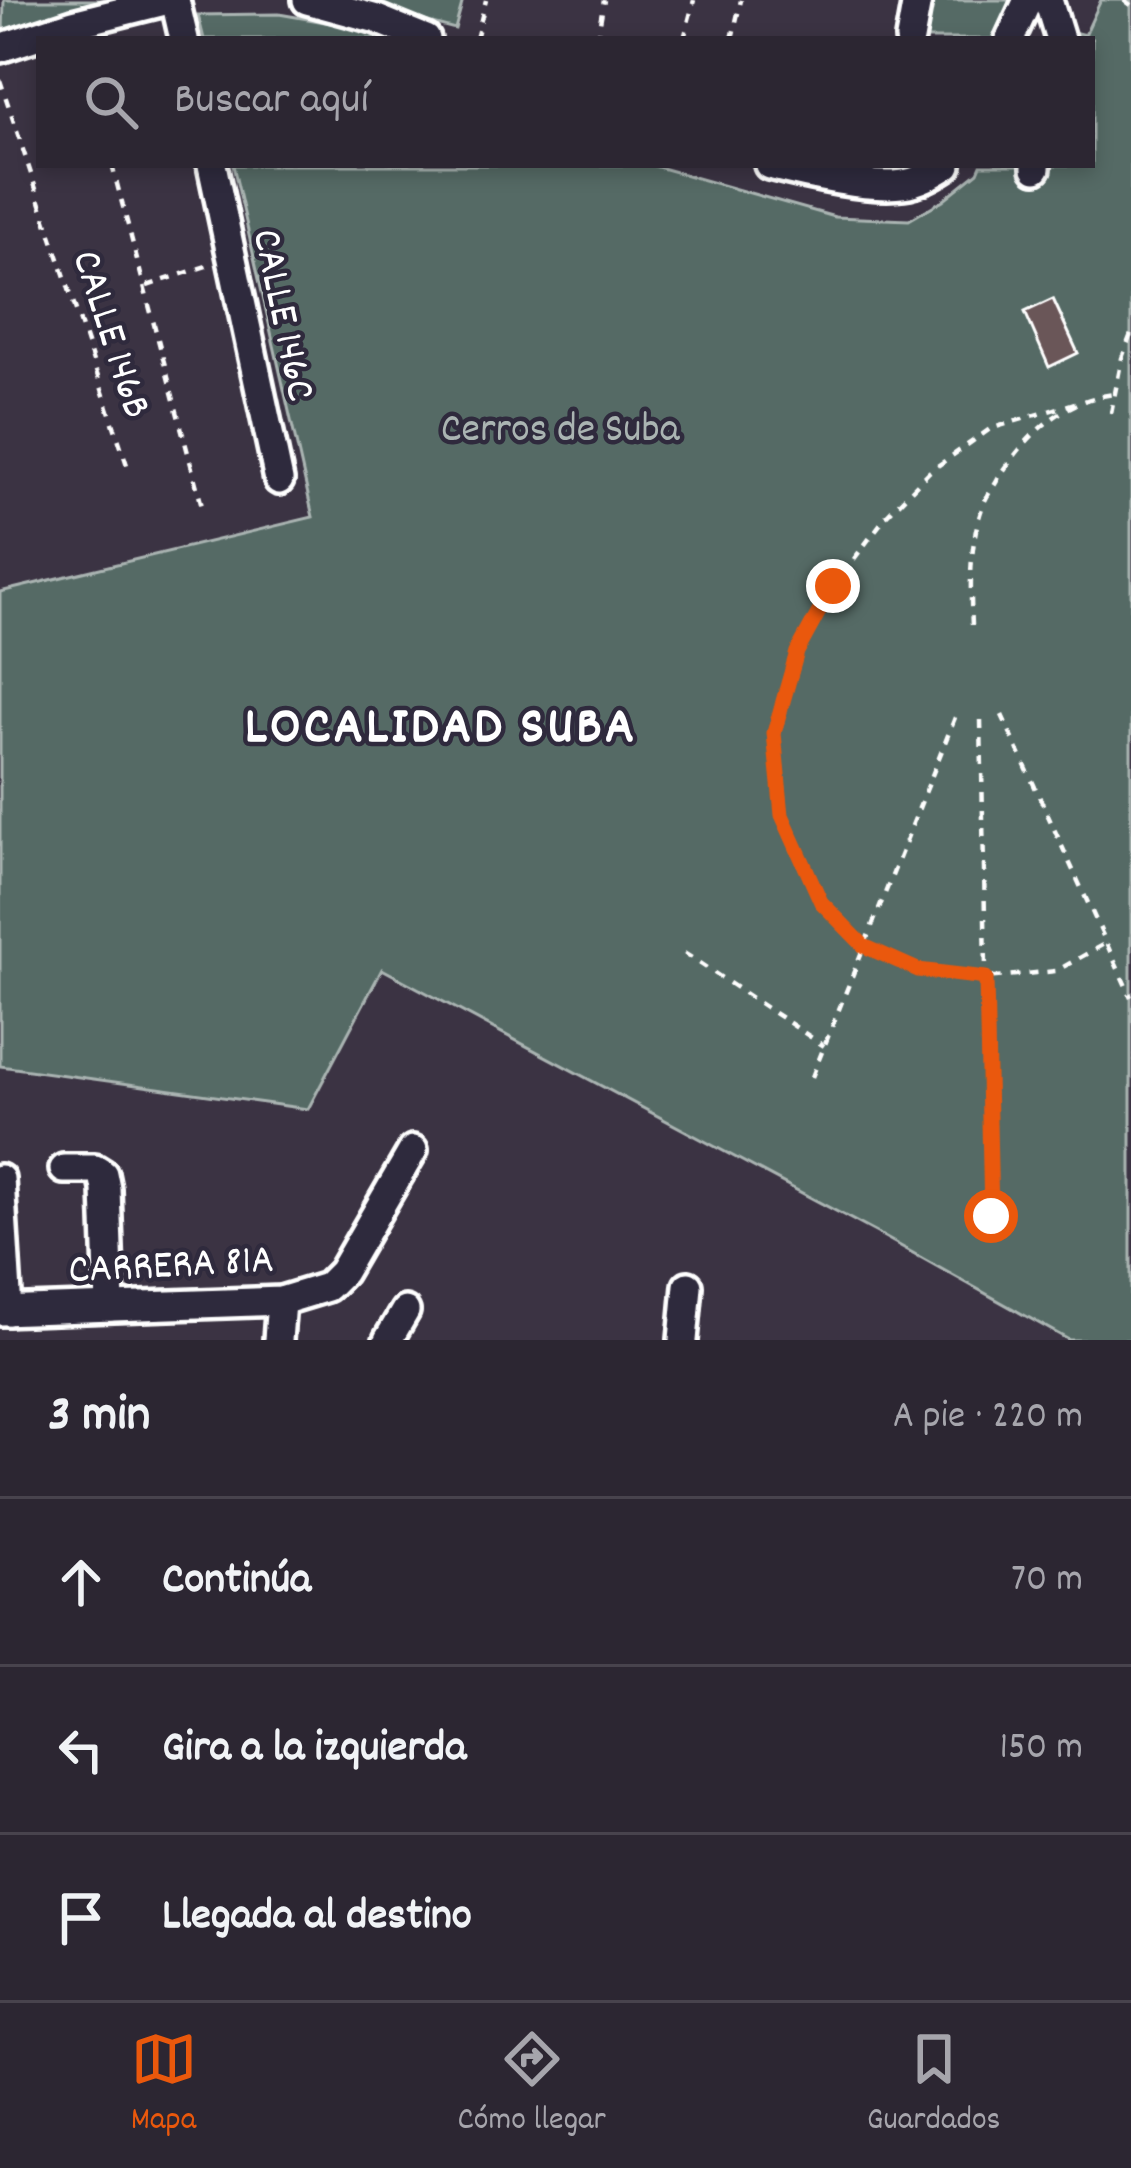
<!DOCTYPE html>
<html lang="es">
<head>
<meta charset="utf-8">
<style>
  :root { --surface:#2c2632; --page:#342e3a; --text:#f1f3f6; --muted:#a6a5ac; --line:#48434d; --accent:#ea580c }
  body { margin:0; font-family:Dekko,sans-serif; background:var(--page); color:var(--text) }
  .stop { position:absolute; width:36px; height:36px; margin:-27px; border:9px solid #ea580c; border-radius:50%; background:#fff }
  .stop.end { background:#ea580c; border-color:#fff; box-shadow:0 3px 12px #0008 }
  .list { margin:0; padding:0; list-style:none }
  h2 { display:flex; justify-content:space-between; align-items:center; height:156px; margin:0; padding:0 48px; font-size:51px }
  h2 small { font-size:39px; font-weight:400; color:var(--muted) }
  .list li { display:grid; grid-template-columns:78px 1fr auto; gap:36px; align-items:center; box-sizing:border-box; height:168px; padding:0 48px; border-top:3px solid var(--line) }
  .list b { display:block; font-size:45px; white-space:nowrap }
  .list em { font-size:39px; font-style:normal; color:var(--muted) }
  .icon { flex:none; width:66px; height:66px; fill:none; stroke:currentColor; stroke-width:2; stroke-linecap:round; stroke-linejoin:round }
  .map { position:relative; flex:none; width:1131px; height:1340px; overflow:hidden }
  .search { position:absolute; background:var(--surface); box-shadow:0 6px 18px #0003; left:36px; right:36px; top:36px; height:132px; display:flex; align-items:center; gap:30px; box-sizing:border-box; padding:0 42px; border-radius:0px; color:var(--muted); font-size:45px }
  .sheet { height:660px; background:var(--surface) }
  nav { display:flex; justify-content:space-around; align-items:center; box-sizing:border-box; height:168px; border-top:3px solid var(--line); background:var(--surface); font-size:33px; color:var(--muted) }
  nav a { display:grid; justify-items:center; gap:6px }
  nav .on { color:var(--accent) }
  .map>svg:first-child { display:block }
  .green { fill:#546a65; stroke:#aab4b2; stroke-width:3 }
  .building { fill:#6b5659; stroke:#fff; stroke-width:3 }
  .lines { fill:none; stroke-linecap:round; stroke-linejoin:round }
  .minor-casing { stroke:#fff; stroke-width:36 }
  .path { stroke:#fff; stroke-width:4.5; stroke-dasharray:9 9; stroke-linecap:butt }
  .minor { stroke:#2f2a3d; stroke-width:27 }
  .route { stroke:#ea580c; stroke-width:15 }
  .labels { text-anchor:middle; stroke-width:9; stroke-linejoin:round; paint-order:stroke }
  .street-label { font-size:42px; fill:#fff; stroke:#2f2a3d }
  .park-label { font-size:42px; fill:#aab4b2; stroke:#2f2a3d }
  .district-label { font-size:54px; font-weight:bold; letter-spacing:3px; fill:#fff; stroke:#2f2a3d }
</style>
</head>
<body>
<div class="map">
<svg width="1131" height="1340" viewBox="0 0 1131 1340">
  <rect width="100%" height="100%" fill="#3b3343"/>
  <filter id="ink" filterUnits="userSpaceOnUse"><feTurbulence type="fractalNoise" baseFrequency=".00833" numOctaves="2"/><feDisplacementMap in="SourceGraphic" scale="24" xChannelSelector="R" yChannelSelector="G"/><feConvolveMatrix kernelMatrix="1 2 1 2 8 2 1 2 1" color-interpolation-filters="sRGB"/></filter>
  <g filter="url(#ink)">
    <g class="green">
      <polygon points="4,0 126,0 3,33"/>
      <polygon points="344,0 463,0 455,29"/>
      <polygon points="927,0 1010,0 995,39 921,39"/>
      <polygon points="1101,0 1131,0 1131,1340 1069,1340 877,1233 382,969 308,1109 0,1066 0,592 313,517 233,165 651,165 835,217 909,220 943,200 978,172 981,165 1092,165 1092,39 1051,39 1057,28 1085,35"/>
      <polygon points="279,14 348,26 383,39 204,39 198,15"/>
    </g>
    <polygon class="building" points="1053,299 1078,353 1049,367 1025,312"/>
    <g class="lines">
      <g class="minor-casing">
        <g id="minor">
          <polyline points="175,0 184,39"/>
          <polyline points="307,0 377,19 426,39"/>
          <polyline points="1048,0 1060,39"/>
          <polyline points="910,39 917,0"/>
          <polyline points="1010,39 1028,0"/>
          <polyline points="0,48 73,24 169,0"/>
          <polyline points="212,165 279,480"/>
          <path d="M769 165C804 174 868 189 903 184 919 182 933 174 947 165"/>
          <polyline points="1036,168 1036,165"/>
          <polyline points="64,1169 95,1169 103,1174 106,1189 110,1307"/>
          <polyline points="0,1179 8,1311"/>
          <polyline points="0,1311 281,1301 327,1287 342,1272 413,1150"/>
          <polyline points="278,1340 281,1301"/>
          <polyline points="388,1340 405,1311"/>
          <polyline points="683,1340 688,1286"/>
        </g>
      </g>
      <g class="path">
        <polyline points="1124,0 1131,5"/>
        <polyline points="476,39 486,0"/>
        <polyline points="597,39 604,0"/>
        <polyline points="684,39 694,0"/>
        <polyline points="732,39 741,0"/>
        <polyline points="0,80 128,468"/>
        <polyline points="112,165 203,510"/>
        <polyline points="147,286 209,265"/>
        <polyline points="1075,403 990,429 929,472 887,515 833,587 797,652 774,733 782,815 821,902 864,946 918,971 986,978 1056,971 1106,943"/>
        <polyline points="1111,413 1122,358 1131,334"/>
        <path d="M972 625C970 585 969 541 984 503 987 495 994 487 998 479 1026 436 1062 399 1115 394"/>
        <polyline points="1002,715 1131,997"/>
        <polyline points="981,720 991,1215"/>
        <polyline points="684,953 824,1046"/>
        <polyline points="812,1077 956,715"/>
      </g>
      <use href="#minor" class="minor"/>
    </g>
  </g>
  <g class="lines" filter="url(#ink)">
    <polyline class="route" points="833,586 797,652 774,733 782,815 821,902 864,946 918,970 986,978 991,1216"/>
  </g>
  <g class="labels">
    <g class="street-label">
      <text transform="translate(287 314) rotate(78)" y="15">CALLE 146C</text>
      <text transform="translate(115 333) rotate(72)" y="15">CALLE 146B</text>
      <text transform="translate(171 1261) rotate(-3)" y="15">CARRERA 81A</text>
    </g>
    <g class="park-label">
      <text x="560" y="440">Cerros de Suba</text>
    </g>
    <g class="district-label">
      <text x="441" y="741">LOCALIDAD SUBA</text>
    </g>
  </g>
</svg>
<div class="stop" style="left:991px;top:1216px"></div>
<div class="stop end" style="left:833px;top:586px"></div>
<div class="search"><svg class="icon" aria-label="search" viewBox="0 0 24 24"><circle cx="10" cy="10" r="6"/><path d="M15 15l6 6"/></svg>Buscar aquí</div>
</div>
<section class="sheet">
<h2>3 min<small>A pie · 220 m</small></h2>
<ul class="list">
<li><svg class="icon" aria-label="ahead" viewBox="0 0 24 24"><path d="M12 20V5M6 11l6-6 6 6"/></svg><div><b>Continúa</b></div><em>70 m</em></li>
<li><svg class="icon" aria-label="left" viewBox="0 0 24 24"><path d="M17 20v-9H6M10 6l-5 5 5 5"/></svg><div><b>Gira a la izquierda</b></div><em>150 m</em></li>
<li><svg class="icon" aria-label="arrive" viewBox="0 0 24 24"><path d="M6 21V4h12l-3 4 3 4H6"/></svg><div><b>Llegada al destino</b></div></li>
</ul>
</section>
<nav>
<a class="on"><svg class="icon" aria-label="map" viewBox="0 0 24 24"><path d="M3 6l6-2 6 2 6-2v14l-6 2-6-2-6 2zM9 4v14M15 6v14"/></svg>Mapa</a>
<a><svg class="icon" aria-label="directions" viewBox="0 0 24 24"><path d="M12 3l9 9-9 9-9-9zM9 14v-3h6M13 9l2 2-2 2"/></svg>Cómo llegar</a>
<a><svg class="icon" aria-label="saved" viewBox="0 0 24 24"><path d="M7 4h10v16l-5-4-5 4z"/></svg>Guardados</a>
</nav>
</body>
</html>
